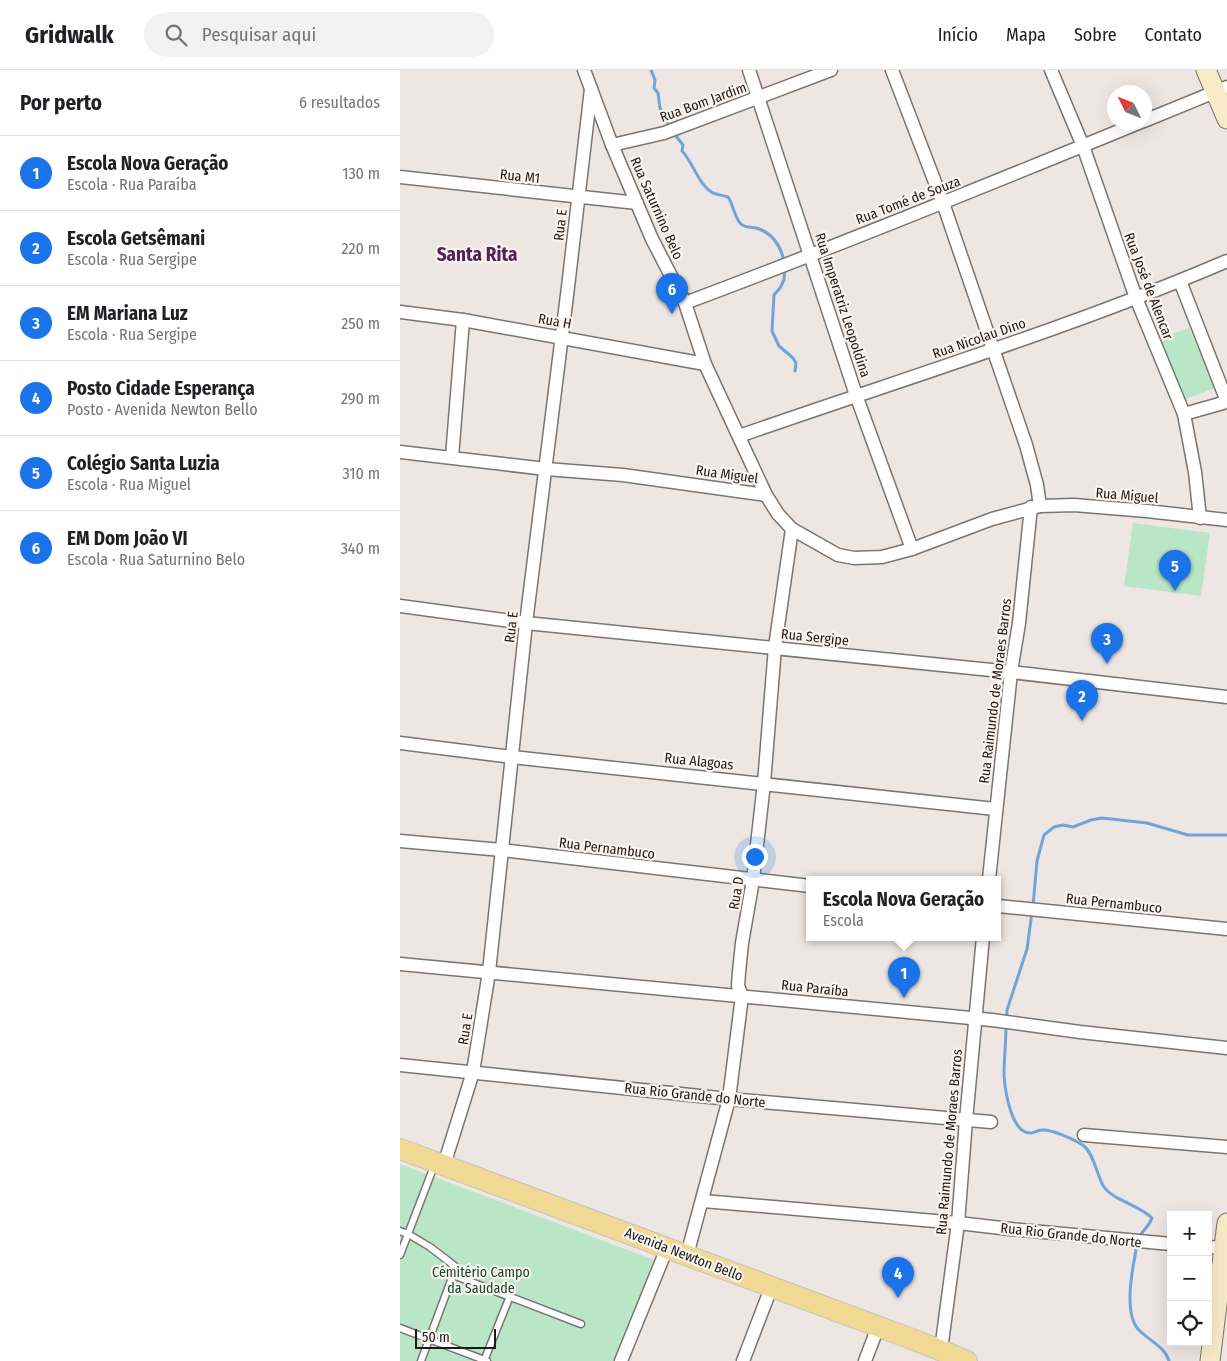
<!DOCTYPE html>
<html lang="pt">
<head>
<meta charset="utf-8">
<style>
  :root { --surface:#fff; --page:#f2f2f2; --text:#202124; --muted:#757577; --line:#e0e0e0; --accent:#1a73e8 }
  body { margin:0; font-family:"Fira Sans Condensed",sans-serif; background:var(--page); color:var(--text) }
  .controls { position:absolute; right:15px; bottom:15px; display:grid; overflow:hidden; border-radius:0px; box-shadow:0 5px 20px #0002 }
  .controls button { width:45px; height:45px; display:grid; place-items:center; padding:0; border:0; border-bottom:1px solid var(--line); background:var(--surface); color:var(--text); font:25px sans-serif }
  .compass { position:absolute; left:707px; top:15px; width:45px; height:45px; border-radius:50%; background:var(--surface); box-shadow:0 5px 20px #0002; rotate:313deg }
  .scale { position:absolute; left:15px; bottom:12px; width:81px; box-sizing:border-box; padding-left:5px; border:2px solid #1c1a19; border-top:0; font-size:14px; line-height:18px; white-space:nowrap; color:#1c1a19; -webkit-text-stroke:4px #faf3ef; paint-order:stroke }
  .you { position:absolute; left:354px; top:786px; width:18px; height:18px; margin:-12px; border:4px solid #fff; border-radius:50%; background:#1a73e8; box-shadow:0 0 0 8px #1a73e833 }
  .badge { display:grid; place-items:center; width:32px; height:32px; border-radius:50%; background:var(--accent); color:#fff; font-size:16px; font-weight:700 }
  .pin { position:absolute; translate:-50% -41px; filter:drop-shadow(0 1px 2px #0008) }
  .pin::after { content:''; position:absolute; top:26px; width:18px; height:15px; background:inherit; clip-path:polygon(0 0,100% 0,50% 100%) }
  .popup { position:absolute; left:406px; top:806px; width:195px; height:65px; box-sizing:border-box; display:grid; place-content:center; border-radius:0px; background:var(--surface); filter:drop-shadow(0 1px 4px #0005); font-size:16px; white-space:nowrap; color:var(--muted) }
  .popup b { font-size:19px; color:var(--text) }
  .popup::after { content:''; position:absolute; left:50%; top:100%; margin-left:-10px; border:10px solid transparent; border-top-color:var(--surface) }
  .list { margin:0; padding:0; list-style:none }
  h2 { display:flex; justify-content:space-between; align-items:center; height:65px; margin:0; padding:0 20px; font-size:21px }
  h2 small { font-size:16px; font-weight:400; color:var(--muted) }
  .list li { display:grid; grid-template-columns:32px 1fr auto; gap:15px; align-items:center; box-sizing:border-box; height:75px; padding:0 20px; border-top:1px solid var(--line) }
  .list b { display:block; font-size:19px; white-space:nowrap }
  .list p { margin:0; font-size:16px; white-space:nowrap; color:var(--muted) }
  .list em { font-size:16px; font-style:normal; color:var(--muted) }
  .icon { flex:none; width:28px; height:28px; fill:none; stroke:currentColor; stroke-width:2; stroke-linecap:round; stroke-linejoin:round }
  .map { position:relative; flex:none; width:827px; height:1291px; overflow:hidden }
  header { display:flex; align-items:center; gap:30px; box-sizing:border-box; height:70px; padding:0 25px; background:var(--surface); border-bottom:1px solid var(--line) }
  header strong { font-size:24px }
  nav { display:flex; gap:28px; margin-inline-start:auto; font-size:18px }
  .search { width:350px; height:45px; background:var(--page); display:flex; align-items:center; gap:12px; box-sizing:border-box; padding:0 18px; border-radius:28px; color:var(--muted); font-size:19px }
  main { display:flex }
  aside { flex:1; background:var(--surface) }
  .map>svg:first-child { display:block }
  .green { fill:#b9e6c7 }
  .lines { fill:none; stroke-linecap:round; stroke-linejoin:round }
  .stream { stroke:#71a5d9; stroke-width:3 }
  .lane-casing { stroke:#7b7572; stroke-width:9 }
  .street-casing { stroke:#7b7572; stroke-width:15 }
  .secondary-casing { stroke:#7b7572; stroke-width:21 }
  .primary-casing { stroke:#c4c3c3; stroke-width:22 }
  .lane { stroke:#fff; stroke-width:6 }
  .street { stroke:#fff; stroke-width:12 }
  .secondary { stroke:#f8ecc8; stroke-width:19 }
  .primary { stroke:#f0d992; stroke-width:20 }
  .labels { text-anchor:middle; stroke-width:4.5; stroke-linejoin:round; paint-order:stroke }
  .street-label { font-size:14px; fill:#1c1a19; stroke:#faf3ef }
  .park-label { font-size:14px; fill:#164a2d; stroke:#faf3ef }
  .district-label { font-size:19px; font-weight:bold; fill:#502356; stroke:#faf3ef }
</style>
</head>
<body>
<header>
<strong>Gridwalk</strong>
<div class="search"><svg class="icon" aria-label="search" viewBox="0 0 24 24"><circle cx="10" cy="10" r="6"/><path d="M15 15l6 6"/></svg>Pesquisar aqui</div>
<nav><a>Início</a><a>Mapa</a><a>Sobre</a><a>Contato</a></nav>
</header>
<main>
<aside>
<h2>Por perto<small>6 resultados</small></h2>
<ul class="list">
<li><span class="badge">1</span><div><b>Escola Nova Geração</b><p>Escola · Rua Paraíba</p></div><em>130 m</em></li>
<li><span class="badge">2</span><div><b>Escola Getsêmani</b><p>Escola · Rua Sergipe</p></div><em>220 m</em></li>
<li><span class="badge">3</span><div><b>EM Mariana Luz</b><p>Escola · Rua Sergipe</p></div><em>250 m</em></li>
<li><span class="badge">4</span><div><b>Posto Cidade Esperança</b><p>Posto · Avenida Newton Bello</p></div><em>290 m</em></li>
<li><span class="badge">5</span><div><b>Colégio Santa Luzia</b><p>Escola · Rua Miguel</p></div><em>310 m</em></li>
<li><span class="badge">6</span><div><b>EM Dom João VI</b><p>Escola · Rua Saturnino Belo</p></div><em>340 m</em></li>
</ul>
</aside>
<div class="map">
<svg width="827" height="1291" viewBox="0 0 827 1291">
  <rect width="100%" height="100%" fill="#ede6e2"/>
  <g class="green">
    <polygon points="789,258 815,318 781,331 758,269"/>
    <polygon points="733,453 810,463 801,526 724,516"/>
    <polygon points="0,1094 254,1190 214,1291 0,1291"/>
  </g>
  <g class="lines">
    <g class="stream">
      <polyline points="251,0 255,10 254,18 258,23 260,38 270,57"/>
      <path d="M273 62 283 75 282 81C293 92 299 116 313 123 318 125 322 125 328 127 333 134 335 149 341 154 345 158 352 157 356 158 373 163 381 176 384 192"/>
      <polyline points="385,198 384,210 380,218 374,225 372,261 379,276 393,288 396,293 395,301"/>
      <polyline points="633,836 637,791 644,765 654,757 663,755 673,757 691,750 702,748 747,753 788,765 827,765"/>
      <polyline points="607,949 607,940 627,879 632,842"/>
      <path d="M606 956C606 972 604 989 604 1005 605 1020 611 1064 631 1063 634 1063 638 1060 642 1060 651 1059 676 1070 684 1076 694 1084 697 1106 704 1117 713 1130 739 1135 752 1148L749 1154 738 1168"/>
      <path d="M737 1175C733 1196 722 1245 740 1261 750 1271 765 1277 769 1291"/>
    </g>
    <g class="lane-casing">
      <g id="lane">
        <polyline points="0,1161 8,1164 0,1185"/>
        <polyline points="53,1205 181,1254"/>
        <polyline points="0,1258 87,1291"/>
        <polyline points="21,1291 56,1197 30,1177 8,1164 34,1096"/>
        <polyline points="84,1291 110,1226"/>
      </g>
    </g>
    <g class="street-casing">
      <g id="street">
        <polyline points="184,0 212,75 252,169 285,233 305,294 366,425 378,444 392,459 438,485 454,488 482,487 512,479 592,449 640,436 674,435 747,441 827,450"/>
        <polyline points="349,0 456,325 512,479"/>
        <polyline points="492,0 543,133 626,375 637,415 640,436"/>
        <polyline points="651,0 683,76 736,228 784,344 795,402 800,448"/>
        <polyline points="744,51 827,17"/>
        <polyline points="212,75 264,63 431,0"/>
        <polyline points="0,107 237,133"/>
        <polyline points="780,211 826,329 823,333 784,344"/>
        <path d="M285 233C438 176 590 114 741 52"/>
        <polyline points="0,242 63,250 305,294"/>
        <path d="M339 366C502 309 668 259 827 191"/>
        <polyline points="0,382 146,399 223,405 366,425"/>
        <polyline points="52,387 63,250"/>
        <polyline points="0,536 126,553 611,602 827,627"/>
        <polyline points="0,673 112,687 595,739"/>
        <polyline points="0,771 102,780 410,816"/>
        <polyline points="589,809 611,602 619,553 631,437"/>
        <polyline points="598,836 827,859"/>
        <polyline points="0,894 592,950 680,962 827,978"/>
        <polyline points="0,995 329,1029 591,1052"/>
        <polyline points="684,1065 827,1077"/>
        <polyline points="44,1095 73,1002 89,902 126,553 168,217 191,19"/>
        <polyline points="303,1131 558,1153 610,1159 771,1174"/>
        <polyline points="808,1177 824,1178"/>
        <polyline points="287,1185 329,1029 342,926 338,916 339,902 342,873 353,810 364,713 375,577 392,459"/>
        <polyline points="541,1280 558,1153 566,1050 583,867"/>
        <polyline points="221,1291 267,1178"/>
        <polyline points="343,1291 371,1218"/>
        <polyline points="465,1291 478,1257"/>
      </g>
    </g>
    <g class="secondary-casing">
      <g id="secondary">
        <polyline points="806,0 827,49"/>
        <polyline points="810,1291 827,1153"/>
      </g>
    </g>
    <g class="primary-casing">
      <polyline id="primary" points="0,1079 512,1269 567,1291"/>
    </g>
    <use href="#lane" class="lane"/>
    <use href="#street" class="street"/>
    <use href="#secondary" class="secondary"/>
    <use href="#primary" class="primary"/>
  </g>
  <g class="labels">
    <g class="street-label">
      <text transform="translate(303 32) rotate(-20)" y="5">Rua Bom Jardim</text>
      <text transform="translate(120 106) rotate(6)" y="5">Rua M1</text>
      <text transform="translate(508 130) rotate(-21)" y="5">Rua Tomé de Souza</text>
      <text transform="translate(257 138) rotate(66)" y="5">Rua Saturnino Belo</text>
      <text transform="translate(160 155) rotate(-84)" y="5">Rua E</text>
      <text transform="translate(749 216) rotate(69)" y="5">Rua José de Alencar</text>
      <text transform="translate(443 235) rotate(72)" y="5">Rua Imperatriz Leopoldina</text>
      <text transform="translate(155 251) rotate(10)" y="5">Rua H</text>
      <text transform="translate(579 268) rotate(-19)" y="5">Rua Nicolau Dino</text>
      <text transform="translate(327 404) rotate(8)" y="5">Rua Miguel</text>
      <text transform="translate(727 425) rotate(5)" y="5">Rua Miguel</text>
      <text transform="translate(111 557) rotate(-83)" y="5">Rua E</text>
      <text transform="translate(415 567) rotate(6)" y="5">Rua Sergipe</text>
      <text transform="translate(595 621) rotate(-83)" y="5">Rua Raimundo de Moraes Barros</text>
      <text transform="translate(299 691) rotate(6)" y="5">Rua Alagoas</text>
      <text transform="translate(207 778) rotate(7)" y="5">Rua Pernambuco</text>
      <text transform="translate(336 823) rotate(-81)" y="5">Rua D</text>
      <text transform="translate(714 833) rotate(6)" y="5">Rua Pernambuco</text>
      <text transform="translate(415 918) rotate(6)" y="5">Rua Paraíba</text>
      <text transform="translate(65 959) rotate(-81)" y="5">Rua E</text>
      <text transform="translate(295 1025) rotate(6)" y="5">Rua Rio Grande do Norte</text>
      <text transform="translate(549 1072) rotate(-85)" y="5">Rua Raimundo de Moraes Barros</text>
      <text transform="translate(671 1165) rotate(6)" y="5">Rua Rio Grande do Norte</text>
      <text transform="translate(284 1184) rotate(21)" y="5">Avenida Newton Bello</text>
    </g>
    <g class="park-label">
      <text x="81" y="1207">Cémitério Campo<tspan x="81" dy="16">da Saudade</tspan></text>
    </g>
    <g class="district-label">
      <text x="77" y="191">Santa Rita</text>
    </g>
  </g>
</svg>
<div class="controls">
<button>+</button>
<button>−</button>
<button><svg class="icon" aria-label="locate" viewBox="0 0 24 24"><circle cx="12" cy="12" r="6"/><path d="M12 2v4M12 18v4M2 12h4M18 12h4"/></svg></button>
</div>
<svg class="compass" viewBox="-18 -18 36 36"><path d="M0-13l5 13h-10z" fill="#e53935"/><path d="M0 13l5-13h-10z" fill="#757577"/></svg>
<div class="scale">50 m</div>
<div class="you"></div>
<div class="pin badge" style="left:504px;top:928px">1</div>
<div class="popup"><b>Escola Nova Geração</b>Escola</div>
<div class="pin badge" style="left:682px;top:651px">2</div>
<div class="pin badge" style="left:707px;top:594px">3</div>
<div class="pin badge" style="left:498px;top:1228px">4</div>
<div class="pin badge" style="left:775px;top:521px">5</div>
<div class="pin badge" style="left:272px;top:244px">6</div>
</div>
</main>
</body>
</html>
